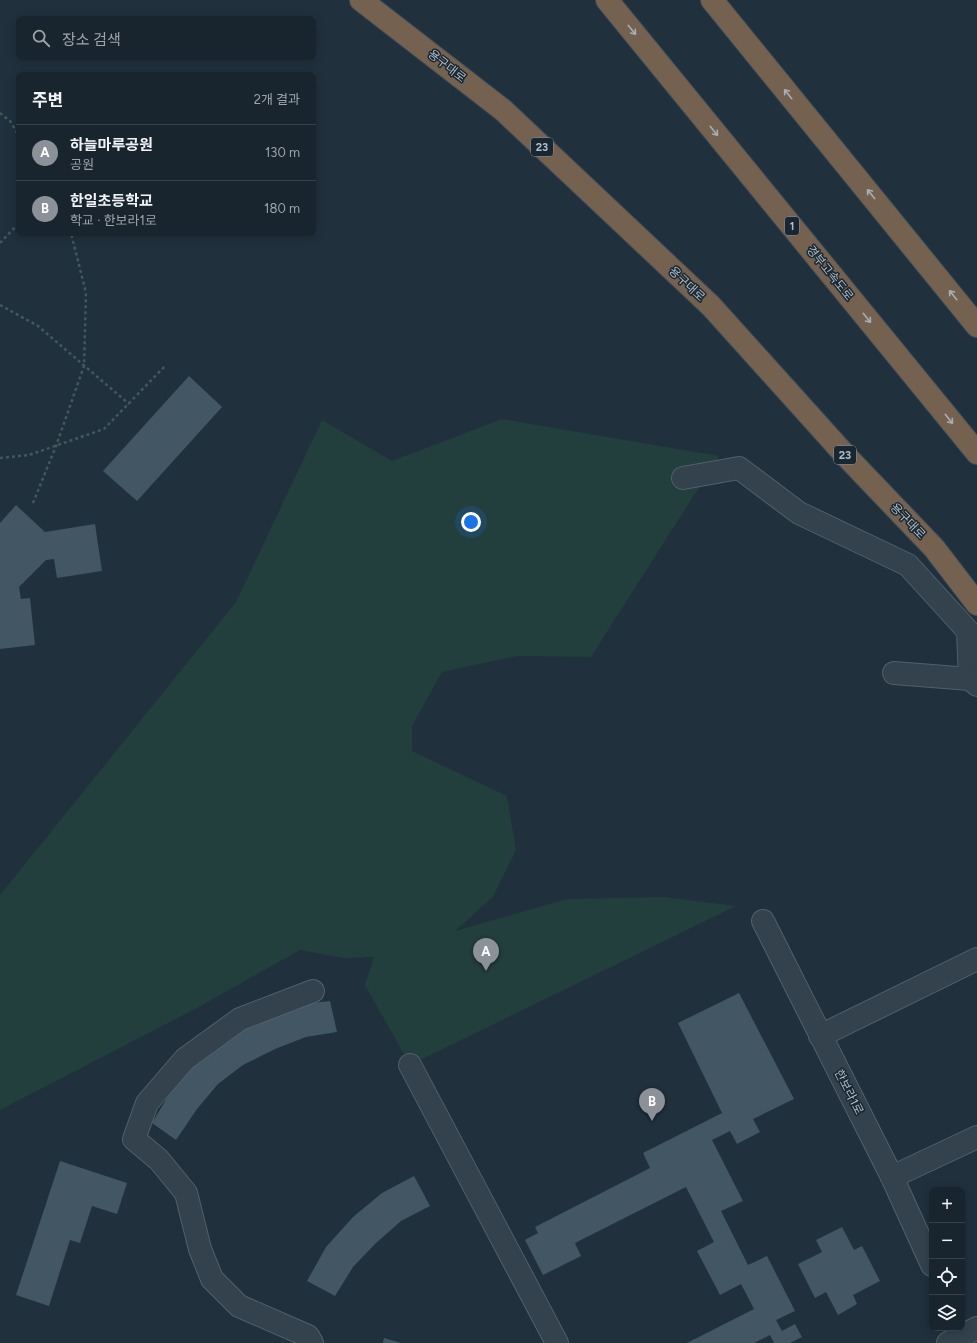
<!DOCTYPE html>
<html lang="ko">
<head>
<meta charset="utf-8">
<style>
  :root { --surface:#18242e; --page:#212c36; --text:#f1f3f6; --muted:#9fa4aa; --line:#36414a; --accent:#8c9099 }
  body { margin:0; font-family:Figtree,"Noto Sans KR",sans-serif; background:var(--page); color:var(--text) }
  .controls { position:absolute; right:12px; bottom:12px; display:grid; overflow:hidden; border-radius:8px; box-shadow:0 2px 10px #0003 }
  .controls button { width:36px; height:36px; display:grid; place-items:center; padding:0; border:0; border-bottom:1px solid var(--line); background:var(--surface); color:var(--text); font:20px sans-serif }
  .you { position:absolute; left:471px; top:522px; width:14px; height:14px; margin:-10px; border:3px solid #fff; border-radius:50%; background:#1a73e8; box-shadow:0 0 0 6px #1a73e833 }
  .badge { display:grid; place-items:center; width:26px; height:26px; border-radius:50%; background:var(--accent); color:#fff; font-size:13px; font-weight:700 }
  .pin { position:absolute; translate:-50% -33px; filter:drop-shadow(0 1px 2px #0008) }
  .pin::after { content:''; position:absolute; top:21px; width:14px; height:12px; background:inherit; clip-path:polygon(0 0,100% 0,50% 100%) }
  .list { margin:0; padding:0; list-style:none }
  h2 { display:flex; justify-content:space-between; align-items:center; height:52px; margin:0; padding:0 16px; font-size:17px }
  h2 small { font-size:13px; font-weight:400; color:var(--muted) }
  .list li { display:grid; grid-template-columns:26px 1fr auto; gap:12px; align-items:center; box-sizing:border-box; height:56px; padding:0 16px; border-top:1px solid var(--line) }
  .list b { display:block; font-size:15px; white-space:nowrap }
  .list p { margin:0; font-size:13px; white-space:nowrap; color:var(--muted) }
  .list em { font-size:13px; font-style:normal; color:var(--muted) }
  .icon { flex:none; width:22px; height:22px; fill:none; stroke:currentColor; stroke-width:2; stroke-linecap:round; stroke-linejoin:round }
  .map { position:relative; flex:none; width:977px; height:1343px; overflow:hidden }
  .search { position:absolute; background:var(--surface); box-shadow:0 2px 10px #0003; left:16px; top:16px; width:300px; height:44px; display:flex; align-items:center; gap:10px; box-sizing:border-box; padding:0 14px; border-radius:8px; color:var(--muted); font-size:15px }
  .panel { position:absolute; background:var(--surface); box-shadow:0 2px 10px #0003; left:16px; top:72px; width:300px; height:164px; border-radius:8px }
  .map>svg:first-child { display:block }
  .green { fill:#223e3d }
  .building { fill:#435664 }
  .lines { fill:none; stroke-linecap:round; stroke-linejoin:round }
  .minor-casing { stroke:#52606b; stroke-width:24 }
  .highway-casing { stroke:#3f4d58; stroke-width:24 }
  .path { stroke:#405a59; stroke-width:2.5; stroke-dasharray:3 3; stroke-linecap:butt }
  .minor { stroke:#34424d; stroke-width:22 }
  .highway { stroke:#746150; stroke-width:22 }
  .oneway { stroke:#a6afb7 }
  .labels { text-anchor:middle; stroke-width:3; stroke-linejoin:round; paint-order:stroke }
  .shield { fill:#192732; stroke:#82909c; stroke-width:1 }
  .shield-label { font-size:11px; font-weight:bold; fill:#afbdc9 }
  .street-label { font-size:12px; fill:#afbdc9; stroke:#192732 }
</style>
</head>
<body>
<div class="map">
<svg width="977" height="1343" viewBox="0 0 977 1343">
  <rect width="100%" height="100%" fill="#20303d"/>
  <polygon class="green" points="502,419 719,456 591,657 517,656 442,672 412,726 412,751 507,796 516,850 493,897 455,931 567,899 665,897 736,906 410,1065 365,985 374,957 342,958 300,950 199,1007 0,1110 0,895 236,602 322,420 392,461"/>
  <g class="building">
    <polygon points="189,376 222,407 137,501 103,471"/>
    <polygon points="16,505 45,532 95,524 102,571 57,578 54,559 46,560 19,587 21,599 30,598 35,645 0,649 0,523"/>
    <polygon points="739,993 794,1099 753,1119 760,1132 737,1144 730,1131 712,1140 743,1201 721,1211 748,1265 767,1256 795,1311 776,1320 782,1331 795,1324 802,1337 790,1343 774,1343 770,1335 754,1343 687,1343 754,1309 741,1284 720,1295 697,1251 714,1242 686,1187 575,1243 581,1256 543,1275 525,1240 538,1233 535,1227 650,1168 643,1153 722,1113 678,1023"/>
    <polygon points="330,1001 337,1032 306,1037 275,1049 243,1065 218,1084 197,1109 176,1140 152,1123 173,1088 197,1061 225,1039 294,1005"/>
    <polygon points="60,1161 127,1183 117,1214 92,1206 80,1243 70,1240 49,1306 16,1295"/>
    <polygon points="414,1176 430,1206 401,1221 375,1244 353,1267 335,1296 307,1281 326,1247 353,1217 382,1193"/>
    <polygon points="842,1227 854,1250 862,1246 880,1281 853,1295 857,1304 838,1315 826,1292 815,1298 798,1264 822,1252 816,1240"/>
    <polygon points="384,1338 401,1343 383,1343"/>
  </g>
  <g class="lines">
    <g class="minor-casing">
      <g id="minor">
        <polyline points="683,478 739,468 799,513 908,565 968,631 970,679"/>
        <polyline points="894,673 970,679 977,685"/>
        <polyline points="763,921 892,1177 932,1265"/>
        <polyline points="820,1036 977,959"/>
        <polyline points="410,1065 557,1343"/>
        <polyline points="892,1177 977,1137"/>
        <polyline points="312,1343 308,1336 239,1306 212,1279 200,1249 186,1193 159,1160 134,1139 147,1103 185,1059 240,1019 313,991"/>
        <polyline points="948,1343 977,1328"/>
      </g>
    </g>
    <g class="highway-casing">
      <g id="highway">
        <polyline points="361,0 503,110 711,306 847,457 934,548 977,604"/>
        <polyline points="607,0 977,453"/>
        <polyline points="712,0 977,326"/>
      </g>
    </g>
    <g class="path">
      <polyline points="0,113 10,121 19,136"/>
      <polyline points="0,243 19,223"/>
      <polyline points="0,305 38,326 129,404"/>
      <polyline points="0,458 29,455 104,429 165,366"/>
      <polyline points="33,503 56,446 84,366 86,293 71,233"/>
    </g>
    <use href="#minor" class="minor"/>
    <use href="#highway" class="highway"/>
  </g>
  <defs><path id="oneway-shaft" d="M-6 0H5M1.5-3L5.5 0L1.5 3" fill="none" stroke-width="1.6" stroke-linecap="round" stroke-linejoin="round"/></defs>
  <g class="oneway">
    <use href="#oneway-shaft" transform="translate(632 30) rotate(51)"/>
    <use href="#oneway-shaft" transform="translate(788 94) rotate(-129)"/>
    <use href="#oneway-shaft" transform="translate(714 131) rotate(51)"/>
    <use href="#oneway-shaft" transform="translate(871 194) rotate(-129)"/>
    <use href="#oneway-shaft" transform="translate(953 295) rotate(-129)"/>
    <use href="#oneway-shaft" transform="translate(867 318) rotate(51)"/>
    <use href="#oneway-shaft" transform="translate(949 419) rotate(51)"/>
  </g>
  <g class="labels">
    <g class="shield">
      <rect x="531" y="138" width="22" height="18" rx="3"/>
      <rect x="785" y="217" width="14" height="18" rx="3"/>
      <rect x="834" y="446" width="22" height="18" rx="3"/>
    </g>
    <g class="shield-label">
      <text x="542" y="151">23</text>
      <text x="792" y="230">1</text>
      <text x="845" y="459">23</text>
    </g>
    <g class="street-label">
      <text transform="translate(447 66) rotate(38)" y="4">용구대로</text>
      <text transform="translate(830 273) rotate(51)" y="4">경부고속도로</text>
      <text transform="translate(687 284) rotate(43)" y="4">용구대로</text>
      <text transform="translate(908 521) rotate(46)" y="4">용구대로</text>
      <text transform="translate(849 1092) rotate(63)" y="4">한보라1로</text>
    </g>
  </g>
</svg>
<div class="controls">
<button>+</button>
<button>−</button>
<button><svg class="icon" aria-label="locate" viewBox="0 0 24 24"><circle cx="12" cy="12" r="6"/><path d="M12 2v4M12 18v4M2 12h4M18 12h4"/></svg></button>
<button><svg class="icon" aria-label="layers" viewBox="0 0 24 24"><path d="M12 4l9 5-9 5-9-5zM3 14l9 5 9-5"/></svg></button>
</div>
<div class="you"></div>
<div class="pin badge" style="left:486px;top:971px">A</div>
<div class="pin badge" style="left:652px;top:1121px">B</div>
<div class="search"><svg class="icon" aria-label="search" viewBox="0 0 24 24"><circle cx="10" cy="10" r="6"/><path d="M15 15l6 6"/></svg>장소 검색</div>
<section class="panel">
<h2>주변<small>2개 결과</small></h2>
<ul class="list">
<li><span class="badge">A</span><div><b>하늘마루공원</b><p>공원</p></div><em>130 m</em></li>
<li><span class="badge">B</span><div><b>한일초등학교</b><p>학교 · 한보라1로</p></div><em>180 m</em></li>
</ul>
</section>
</div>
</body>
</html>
